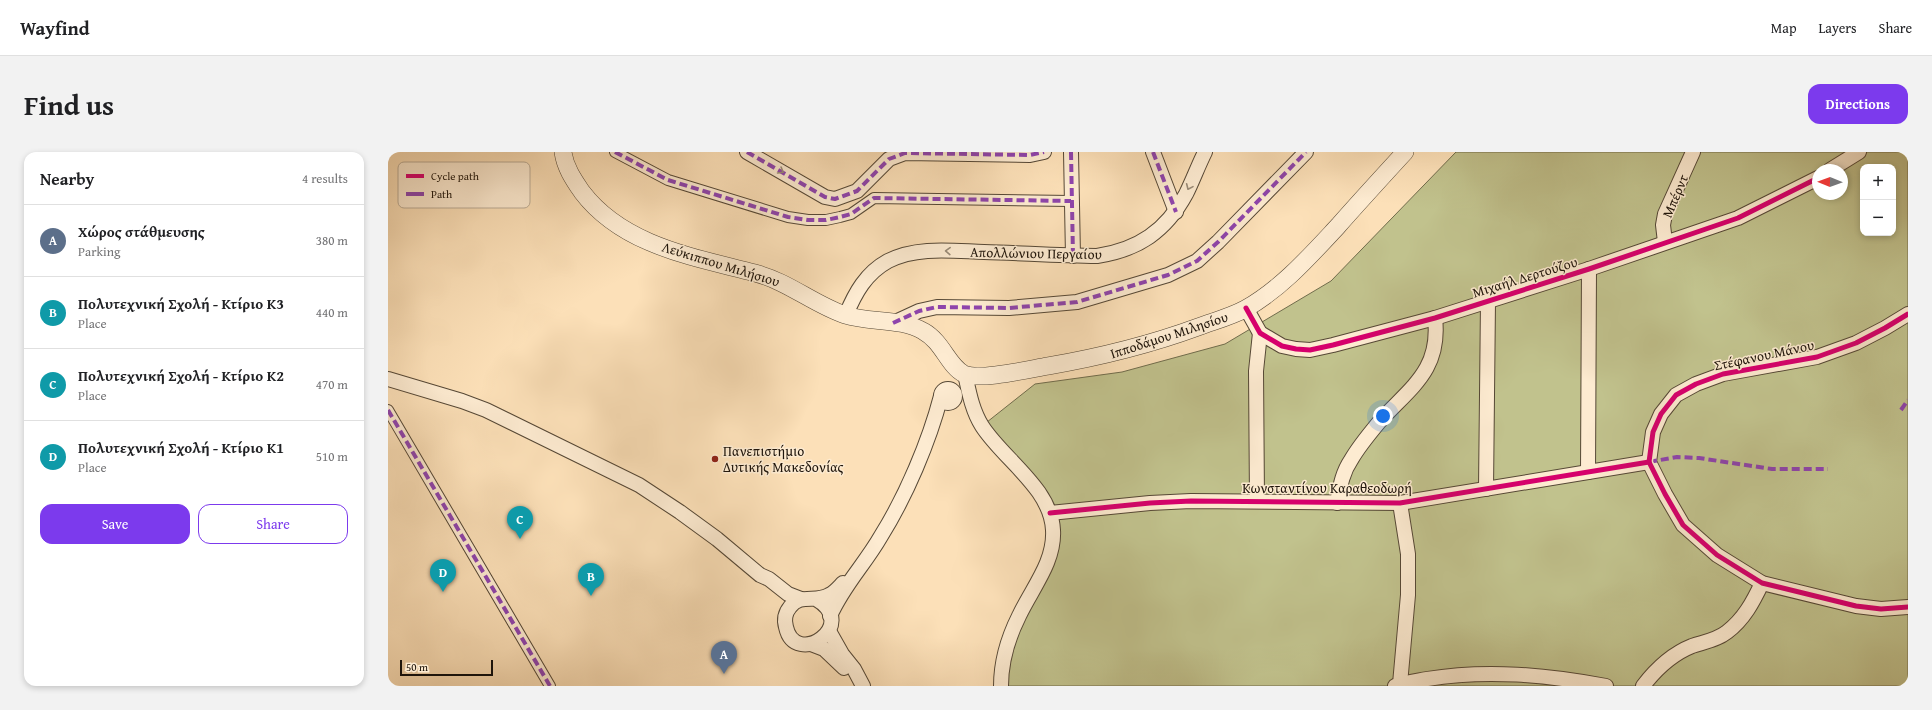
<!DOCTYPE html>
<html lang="en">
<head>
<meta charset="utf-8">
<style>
  :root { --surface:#fff; --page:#f2f2f2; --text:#202124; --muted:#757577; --line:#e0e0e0; --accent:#7c3aed }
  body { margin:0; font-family:"Gentium Book Plus",serif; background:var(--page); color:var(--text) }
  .controls { position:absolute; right:12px; top:12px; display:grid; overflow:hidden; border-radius:8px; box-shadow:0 2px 6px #0003 }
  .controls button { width:36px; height:36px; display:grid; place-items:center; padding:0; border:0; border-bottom:1px solid var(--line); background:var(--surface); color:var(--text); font:20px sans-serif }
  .compass { position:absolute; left:1424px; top:12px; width:36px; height:36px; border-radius:50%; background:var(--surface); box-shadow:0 2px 6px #0003; rotate:271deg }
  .scale { position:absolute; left:12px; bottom:10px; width:93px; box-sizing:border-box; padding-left:4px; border:2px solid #1f150b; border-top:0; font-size:11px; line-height:14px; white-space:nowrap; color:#1f150b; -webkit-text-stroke:3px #fdebd1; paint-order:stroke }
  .you { position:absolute; left:995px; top:264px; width:14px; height:14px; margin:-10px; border:3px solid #fff; border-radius:50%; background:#1a73e8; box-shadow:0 0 0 6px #1a73e833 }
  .badge { display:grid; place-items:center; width:26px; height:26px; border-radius:50%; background:var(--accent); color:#fff; font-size:13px; font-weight:700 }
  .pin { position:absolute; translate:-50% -33px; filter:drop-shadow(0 1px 2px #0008) }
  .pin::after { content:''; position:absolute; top:21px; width:14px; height:12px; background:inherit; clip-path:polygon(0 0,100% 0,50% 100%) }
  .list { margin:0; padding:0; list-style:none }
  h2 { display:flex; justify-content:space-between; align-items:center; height:52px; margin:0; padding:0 16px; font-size:17px }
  h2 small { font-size:13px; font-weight:400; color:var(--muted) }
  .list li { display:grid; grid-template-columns:26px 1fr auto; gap:12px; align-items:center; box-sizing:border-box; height:72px; padding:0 16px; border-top:1px solid var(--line) }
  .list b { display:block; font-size:15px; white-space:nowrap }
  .list p { margin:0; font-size:13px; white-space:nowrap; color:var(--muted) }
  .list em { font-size:13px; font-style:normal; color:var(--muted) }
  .actions { display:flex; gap:8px; padding:12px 16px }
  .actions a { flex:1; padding:9px 0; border:1px solid var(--accent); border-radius:12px; text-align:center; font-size:14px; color:var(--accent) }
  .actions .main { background:var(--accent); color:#fff }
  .map { position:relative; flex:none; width:1520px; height:534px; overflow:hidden; border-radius:12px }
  header { display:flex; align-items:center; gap:24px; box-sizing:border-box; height:56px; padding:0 20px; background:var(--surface); border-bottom:1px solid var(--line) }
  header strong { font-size:19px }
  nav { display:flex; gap:22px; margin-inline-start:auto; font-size:14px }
  .intro { display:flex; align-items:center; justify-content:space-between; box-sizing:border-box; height:96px; padding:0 24px }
  h1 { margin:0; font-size:28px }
  .button { padding:10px 18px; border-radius:12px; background:var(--accent); color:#fff; font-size:14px; font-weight:700 }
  main { display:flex; gap:24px; padding:0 24px }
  aside { flex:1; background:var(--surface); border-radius:12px; box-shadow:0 2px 6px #0003 }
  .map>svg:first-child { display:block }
  .green { fill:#c1c28d; stroke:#706c4c; fill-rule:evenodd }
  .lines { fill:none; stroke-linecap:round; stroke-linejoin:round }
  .pedestrian-casing { stroke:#564836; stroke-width:12 }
  .minor-casing { stroke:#564836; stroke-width:16 }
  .tertiary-casing { stroke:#564836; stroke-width:18 }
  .pedestrian { stroke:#fdebd1; stroke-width:10 }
  .minor { stroke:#fdebd1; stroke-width:14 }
  .tertiary { stroke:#fdebd1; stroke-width:17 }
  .quiet { stroke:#8e44ad; stroke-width:4; stroke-dasharray:8 4; stroke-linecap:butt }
  .cycleway-casing { stroke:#fdebd1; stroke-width:8 }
  .cycleway { stroke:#d6006c; stroke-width:5 }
  .oneway { stroke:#998b78 }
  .poi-dot { fill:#8f2418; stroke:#fdebd1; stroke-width:1.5 }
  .labels { text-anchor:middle; stroke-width:3; stroke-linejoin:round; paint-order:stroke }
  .street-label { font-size:14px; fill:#1f150b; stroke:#fdebd1 }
  .poi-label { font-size:14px; fill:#1f150b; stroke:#fdebd1; text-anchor:start }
  .key { fill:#fdebd1; stroke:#baab96; stroke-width:1 }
  .key-label { font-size:11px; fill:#1f150b }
</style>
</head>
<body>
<header>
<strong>Wayfind</strong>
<nav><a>Map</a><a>Layers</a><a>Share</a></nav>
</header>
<div class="intro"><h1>Find us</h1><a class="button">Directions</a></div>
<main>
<aside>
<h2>Nearby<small>4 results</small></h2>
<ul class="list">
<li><span class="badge" style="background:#5c6f8a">A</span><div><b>Χώρος στάθμευσης</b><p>Parking</p></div><em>380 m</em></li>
<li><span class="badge" style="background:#0f9aa8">B</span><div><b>Πολυτεχνική Σχολή - Κτίριο Κ3</b><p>Place</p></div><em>440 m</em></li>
<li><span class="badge" style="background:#0f9aa8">C</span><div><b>Πολυτεχνική Σχολή - Κτίριο Κ2</b><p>Place</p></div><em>470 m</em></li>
<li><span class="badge" style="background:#0f9aa8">D</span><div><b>Πολυτεχνική Σχολή - Κτίριο Κ1</b><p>Place</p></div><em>510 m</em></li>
</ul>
<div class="actions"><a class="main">Save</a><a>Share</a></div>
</aside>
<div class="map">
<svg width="1520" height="534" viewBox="0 0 1520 534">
  <rect width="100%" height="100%" fill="#fce0b8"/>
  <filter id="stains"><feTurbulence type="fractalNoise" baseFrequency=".005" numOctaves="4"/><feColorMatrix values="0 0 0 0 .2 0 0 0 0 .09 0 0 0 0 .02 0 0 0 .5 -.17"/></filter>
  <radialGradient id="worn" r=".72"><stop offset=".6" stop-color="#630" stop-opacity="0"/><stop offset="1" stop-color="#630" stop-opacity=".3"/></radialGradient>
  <path class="green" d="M1068 0H1520V534H613L618 493 658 414 662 361 594 274 647 232 734 220 837 192 943 129ZM1475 15H1505V81H1475ZM1430 18H1454V42H1430Z"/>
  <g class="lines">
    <g class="pedestrian-casing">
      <g id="pedestrian">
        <polyline points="227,0 280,28 400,65 420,68 438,68 452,65 463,62 486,46 683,49"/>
        <polyline points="0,258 162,534"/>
      </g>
    </g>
    <g class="minor-casing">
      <g id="minor">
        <polyline points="359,0 437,45 447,47 469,39 501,7 517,1 642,3 656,0"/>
        <polyline points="683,0 685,104"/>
        <polyline points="765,0 788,60"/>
        <polyline points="1442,18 1471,0"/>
        <polyline points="1277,90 1275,73 1277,62 1305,0"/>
        <polyline points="858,156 872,181 894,194 908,197 922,198 945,193 1047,166 1201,117 1350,66 1430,26"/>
        <polyline points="1520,162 1497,176 1468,191 1429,205 1335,222 1308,232 1288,243 1273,262 1265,280 1261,310 1277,342 1295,373 1329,403 1374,431 1468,454 1493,457 1520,455"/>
        <path d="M458 163C467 141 478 121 500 109 529 94 565 99 596 100 634 101 671 104 709 104 750 98 778 79 798 42 805 28 810 14 817 0"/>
        <polyline points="505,171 531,159 549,155 621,156 689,150 780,123 809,109 830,90 918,0"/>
        <path d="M577 222C581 240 584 258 594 274 615 307 663 336 665 378 667 410 644 436 631 464 620 486 613 509 613 534"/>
        <polyline points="0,227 74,249 98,258 251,333 292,360 329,387 372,423 381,427 400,442 413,447"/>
        <circle cx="560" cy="244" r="7"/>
        <polyline points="1200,320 1201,117"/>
        <polyline points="1098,337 1100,149"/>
        <polyline points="869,349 868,219 872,181"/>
        <path d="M949 351C952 336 954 321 963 308 971 294 982 281 992 269 1023 235 1053 218 1047 166"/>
        <polyline points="1012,351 1020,402 1020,443 1012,532"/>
        <polyline points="662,361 762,351 803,349 1012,351 1261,310"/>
        <path d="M428 447C473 473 407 517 398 475 396 468 397 461 402 455 412 441 428 451 441 443 446 441 451 435 455 431"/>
        <path d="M442 464C455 434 477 412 493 384 518 344 541 290 553 244"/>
        <polyline points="441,479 454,502 466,517 475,534"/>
        <polyline points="423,492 436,497 456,516"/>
        <path d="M1007 534C1017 530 1028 529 1039 527 1099 517 1159 523 1218 534"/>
        <path d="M1255 534C1268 517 1284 502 1304 494 1316 490 1329 488 1339 480 1356 467 1365 450 1374 431"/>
      </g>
    </g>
    <g class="tertiary-casing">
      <path id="tertiary" d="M175 0C177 15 185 27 194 40 235 94 306 105 367 121 401 130 425 152 457 163 482 171 513 166 535 179 555 190 560 214 576 222 592 229 642 217 660 214 712 205 761 193 810 175 826 169 842 165 857 157 893 137 922 104 950 74 972 49 995 24 1017 0"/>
    </g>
    <use href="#pedestrian" class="pedestrian"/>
    <use href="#minor" class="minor"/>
    <use href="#tertiary" class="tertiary"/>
    <g class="quiet">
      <polyline points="227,0 280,28 400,65 420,68 438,68 452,65 463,62 486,46 683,49"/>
      <polyline points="359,0 437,45 447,47 469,39 501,7 517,1 642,3 656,0"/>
      <polyline points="683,0 685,104"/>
      <polyline points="765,0 788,60"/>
      <polyline points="505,171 531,159 549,155 621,156 689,150 780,123 809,109 830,90 918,0"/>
      <polyline points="0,258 162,534"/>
      <polyline points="1513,258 1520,248"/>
      <polyline points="1261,310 1289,305 1311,306 1384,317 1440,317"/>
    </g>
    <g class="cycleway-casing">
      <g id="cycleway">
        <polyline points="858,156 872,181 894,194 908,197 922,198 945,193 1047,166 1201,117 1350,66 1430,26"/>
        <polyline points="1520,162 1497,176 1468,191 1429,205 1335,222 1308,232 1288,243 1273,262 1265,280 1261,310 1277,342 1295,373 1329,403 1374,431 1468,454 1493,457 1520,455"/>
        <polyline points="662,361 762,351 803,349 1012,351 1261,310"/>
      </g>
    </g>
    <use href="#cycleway" class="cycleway"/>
  </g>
  <defs><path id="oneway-chevron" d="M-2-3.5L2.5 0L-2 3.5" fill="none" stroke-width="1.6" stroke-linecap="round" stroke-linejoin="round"/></defs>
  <g class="oneway">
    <use href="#oneway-chevron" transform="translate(393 19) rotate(31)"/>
    <use href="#oneway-chevron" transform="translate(801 35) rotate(114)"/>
    <use href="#oneway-chevron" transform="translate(560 99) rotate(-178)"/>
  </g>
  <circle class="poi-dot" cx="327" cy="307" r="4"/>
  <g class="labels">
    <g class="street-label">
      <text transform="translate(1287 44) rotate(-67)" y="5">Μπέρντ</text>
      <text transform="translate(648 101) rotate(1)" y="5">Απολλώνιου Περγαίου</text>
      <text transform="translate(333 112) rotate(17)" y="5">Λεύκιππου Μιλήσιου</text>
      <text transform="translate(1137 125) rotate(-17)" y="5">Μιχαήλ Δερτούζου</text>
      <text transform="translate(781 183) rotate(-18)" y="5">Ιπποδάμου Μιλησίου</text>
      <text transform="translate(1376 203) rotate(-12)" y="5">Στέφανου Μάνου</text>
      <text x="939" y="341">Κωνσταντίνου Καραθεοδωρή</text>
    </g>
    <g class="poi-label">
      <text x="335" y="304">Πανεπιστήμιο<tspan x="335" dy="16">Δυτικής Μακεδονίας</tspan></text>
    </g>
  </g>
  <rect x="10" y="10" width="132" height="46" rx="6" class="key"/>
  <rect x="18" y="22" width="18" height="4" fill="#d6006c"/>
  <rect x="18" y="40" width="18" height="4" fill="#8e44ad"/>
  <g class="key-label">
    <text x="43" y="28">Cycle path</text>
    <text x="43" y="46">Path</text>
  </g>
  <rect width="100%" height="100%" filter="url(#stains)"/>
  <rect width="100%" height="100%" fill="url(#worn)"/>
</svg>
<div class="controls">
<button>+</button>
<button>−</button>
</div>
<svg class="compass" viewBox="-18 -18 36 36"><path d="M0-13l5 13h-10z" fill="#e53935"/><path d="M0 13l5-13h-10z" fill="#757577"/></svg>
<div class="scale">50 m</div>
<div class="you"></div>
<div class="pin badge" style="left:336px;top:522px;background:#5c6f8a">A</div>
<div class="pin badge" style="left:203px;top:444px;background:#0f9aa8">B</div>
<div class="pin badge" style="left:132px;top:387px;background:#0f9aa8">C</div>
<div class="pin badge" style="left:55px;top:440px;background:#0f9aa8">D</div>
</div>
</main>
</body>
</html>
